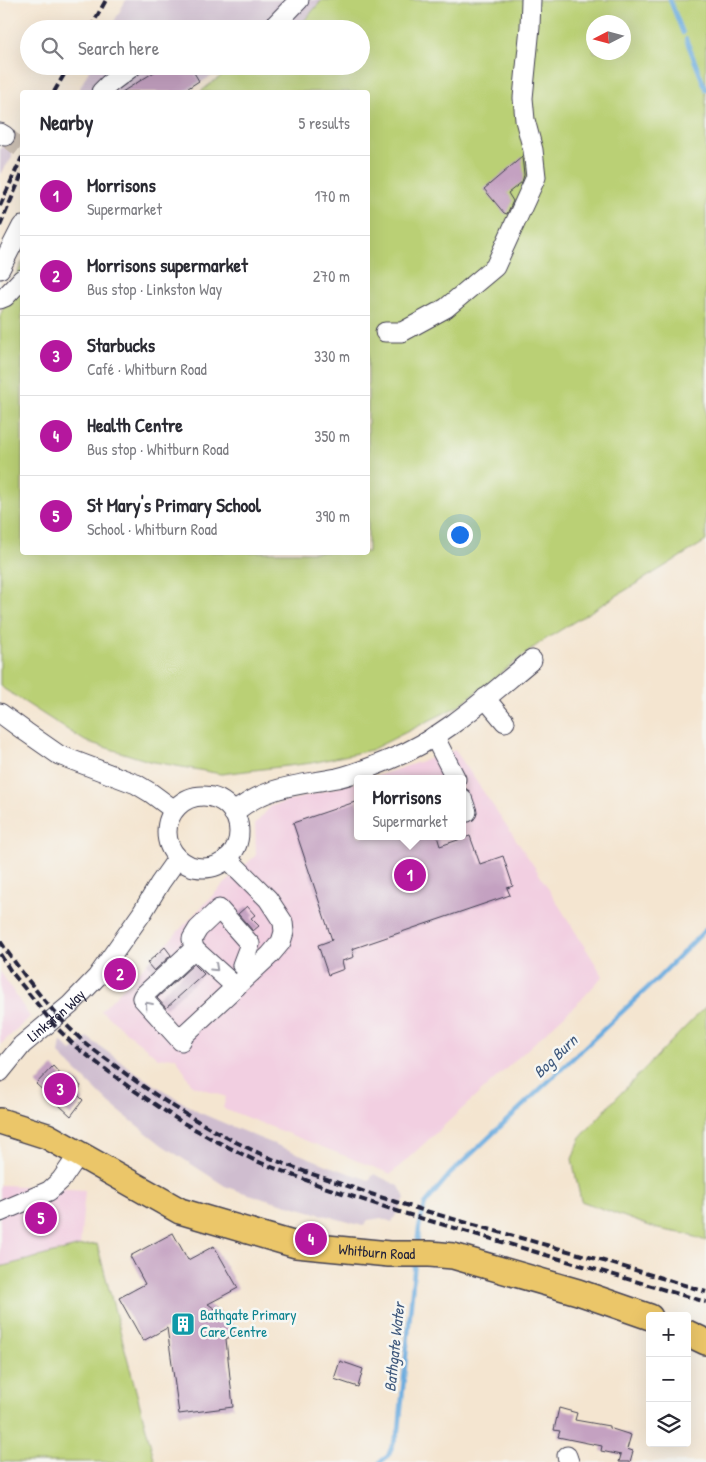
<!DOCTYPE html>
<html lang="en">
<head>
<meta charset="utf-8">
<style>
  :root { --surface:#fff; --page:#f2f2f3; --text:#2b2b33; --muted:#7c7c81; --line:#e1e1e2; --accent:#b5179e }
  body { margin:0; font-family:"Patrick Hand",sans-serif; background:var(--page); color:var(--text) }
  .controls { position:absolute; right:15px; bottom:15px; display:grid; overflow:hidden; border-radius:5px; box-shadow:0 5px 20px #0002 }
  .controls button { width:45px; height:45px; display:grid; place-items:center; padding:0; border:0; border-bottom:1px solid var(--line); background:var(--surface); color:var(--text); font:25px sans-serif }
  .compass { position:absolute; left:586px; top:15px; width:45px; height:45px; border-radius:50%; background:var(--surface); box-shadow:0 5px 20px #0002; rotate:264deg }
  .you { position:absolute; left:459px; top:534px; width:18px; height:18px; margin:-12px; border:4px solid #fff; border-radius:50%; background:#1a73e8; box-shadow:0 0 0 8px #1a73e833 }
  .badge { display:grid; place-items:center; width:32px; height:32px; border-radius:50%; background:var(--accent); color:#fff; font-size:16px; font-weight:700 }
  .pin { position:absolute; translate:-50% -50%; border:2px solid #fff; box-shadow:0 1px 5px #0006 }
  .popup { position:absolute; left:354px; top:775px; width:112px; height:65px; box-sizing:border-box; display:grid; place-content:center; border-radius:5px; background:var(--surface); filter:drop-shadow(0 1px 4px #0005); font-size:16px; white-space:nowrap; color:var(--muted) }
  .popup b { font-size:19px; color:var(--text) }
  .popup::after { content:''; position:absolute; left:50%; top:100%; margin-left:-10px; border:10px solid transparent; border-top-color:var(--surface) }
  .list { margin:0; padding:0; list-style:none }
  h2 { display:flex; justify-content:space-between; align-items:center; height:65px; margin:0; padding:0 20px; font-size:21px }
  h2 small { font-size:16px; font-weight:400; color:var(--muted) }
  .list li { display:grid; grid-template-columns:32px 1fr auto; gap:15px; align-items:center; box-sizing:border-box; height:80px; padding:0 20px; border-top:1px solid var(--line) }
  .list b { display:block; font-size:19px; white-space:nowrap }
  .list p { margin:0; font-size:16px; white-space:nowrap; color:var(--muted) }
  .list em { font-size:16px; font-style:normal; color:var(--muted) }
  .icon { flex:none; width:28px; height:28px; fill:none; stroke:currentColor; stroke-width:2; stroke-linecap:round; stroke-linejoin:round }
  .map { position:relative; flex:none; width:706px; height:1462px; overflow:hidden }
  .search { position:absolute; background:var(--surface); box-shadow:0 5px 20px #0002; left:20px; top:20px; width:350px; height:55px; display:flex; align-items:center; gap:12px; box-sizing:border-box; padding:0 18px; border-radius:28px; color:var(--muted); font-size:19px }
  .panel { position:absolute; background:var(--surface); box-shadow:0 5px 20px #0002; left:20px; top:90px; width:350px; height:465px; border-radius:5px }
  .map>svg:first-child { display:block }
  .built { fill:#f2cfe1 }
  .industrial { fill:#cfbdcf }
  .green { fill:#bad074; stroke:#6e7958; fill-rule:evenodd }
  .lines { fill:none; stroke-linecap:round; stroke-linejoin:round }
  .stream { stroke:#6bacdf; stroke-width:4.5 }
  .building { fill:#c4a1c1 }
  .minor-tunnel { stroke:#cabeb2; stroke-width:19; stroke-dasharray:19 9; stroke-linecap:butt }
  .minor-casing { stroke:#423f51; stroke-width:21 }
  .major-casing { stroke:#423f51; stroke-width:28 }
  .minor { stroke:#fff; stroke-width:19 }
  .major { stroke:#ebc669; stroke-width:25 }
  .rail { stroke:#22223b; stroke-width:4; stroke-dasharray:8 4; stroke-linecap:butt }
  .oneway { stroke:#9c9ca7 }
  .labels { text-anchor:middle; stroke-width:5; stroke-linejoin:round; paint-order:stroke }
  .street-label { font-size:15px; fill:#22223b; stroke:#f6f6f2 }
  .culture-label { font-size:15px; fill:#0d838f; stroke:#f6f6f2; text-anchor:start }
  .water-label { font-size:16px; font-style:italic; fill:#3f597d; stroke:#f6f6f2 }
</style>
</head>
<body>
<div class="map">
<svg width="706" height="1462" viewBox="0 0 706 1462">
  <rect width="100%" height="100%" fill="#f6f6f2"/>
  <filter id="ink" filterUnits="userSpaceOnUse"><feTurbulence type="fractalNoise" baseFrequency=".02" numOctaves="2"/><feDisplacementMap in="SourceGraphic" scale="10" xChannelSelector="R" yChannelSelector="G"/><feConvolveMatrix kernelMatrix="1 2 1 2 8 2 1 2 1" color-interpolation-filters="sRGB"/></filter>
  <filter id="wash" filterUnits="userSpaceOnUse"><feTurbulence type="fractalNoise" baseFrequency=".0096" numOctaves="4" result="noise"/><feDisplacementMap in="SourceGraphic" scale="20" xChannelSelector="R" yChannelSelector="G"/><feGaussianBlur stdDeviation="1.12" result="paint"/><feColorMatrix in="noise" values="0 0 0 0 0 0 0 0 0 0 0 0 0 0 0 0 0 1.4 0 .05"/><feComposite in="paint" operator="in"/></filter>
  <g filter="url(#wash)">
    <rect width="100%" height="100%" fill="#f4e5d0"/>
    <g class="built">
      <polygon points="455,750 536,869 603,976 580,1001 391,1174 223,1108 226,1097 192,1085 176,1057 158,1058 101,1011 217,891 256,855 255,824 271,806 357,782 358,836 462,836 462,779 368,779"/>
      <polygon points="0,971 30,1017 0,1045"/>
      <polygon points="0,1185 6,1185 85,1190 80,1246 0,1267"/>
    </g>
    <g class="industrial">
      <polygon points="126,0 322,0 297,29 110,29"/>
      <polygon points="91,66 228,66 185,92 78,92"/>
      <polygon points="13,130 12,158 0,174 0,149"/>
      <polygon points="87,1037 139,1075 198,1112 259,1138 337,1169 369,1180 374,1174 399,1186 405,1198 392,1222 381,1218 375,1219 368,1220 363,1226 238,1191 225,1186 162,1145 110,1104 59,1054 61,1041 71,1051"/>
    </g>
    <g class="green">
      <path d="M322 0H706V541L541 642 458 706 371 750 312 763 221 774 149 761 85 741 4 689 0 685V316L22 262V552H368V92H200L217 79 239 66H361V29H297ZM594 22H624V52H594Z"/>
      <polygon points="706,1006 706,1241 686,1234 658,1229 581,1201 572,1159 581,1137 618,1096"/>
      <polygon points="97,1244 155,1462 0,1462 0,1267 80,1246"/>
    </g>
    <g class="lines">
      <g class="stream">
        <polyline points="670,0 683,33"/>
        <polyline points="686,39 706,90"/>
        <polyline points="417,1246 419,1228 425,1204 450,1174 658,978 706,929"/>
        <polyline points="380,1462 388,1456 399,1430 415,1261"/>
      </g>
    </g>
    <g id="blocks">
      <g class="building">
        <polygon points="164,66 190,66 199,81 182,92 122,92"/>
        <polygon points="522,157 524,175 522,182 508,193 513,201 507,214 504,213 484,189"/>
        <polygon points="358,801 358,836 437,836 440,846 470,836 480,864 503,856 513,886 507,888 510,895 352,949 354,957 342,961 344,969 328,975 318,945 332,940 293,823"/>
        <polygon points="247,906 255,915 251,918 259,926 253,931 238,914"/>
        <polygon points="165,947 171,955 154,971 147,963"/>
        <polygon points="194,964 204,974 166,1008 157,998"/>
        <polygon points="53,1066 68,1083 74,1078 81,1086 76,1093 83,1100 71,1116 36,1084"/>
        <polygon points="173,1233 188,1260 214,1246 238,1288 208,1304 231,1320 234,1328 234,1335 226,1339 233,1407 179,1414 167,1328 143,1341 119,1298 145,1284 130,1256"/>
        <polygon points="340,1361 363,1369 358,1387 334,1379"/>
        <polygon points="559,1408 577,1413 575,1420 609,1426 609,1428 631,1435 627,1449 633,1451 630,1462 619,1462 621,1455 601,1451 602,1446 558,1437 560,1431 554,1430"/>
      </g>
    </g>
  </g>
  <g filter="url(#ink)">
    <use href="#blocks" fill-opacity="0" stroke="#423f51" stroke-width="1"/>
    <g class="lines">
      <polyline class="minor-tunnel" points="5,136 22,149"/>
      <g class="minor-casing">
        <g id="minor">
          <polyline points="271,29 299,0"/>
          <polyline points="101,92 109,84 133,66"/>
          <polyline points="0,133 5,136"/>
          <polyline points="0,269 22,226"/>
          <polyline points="0,299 5,297 22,279"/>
          <polyline points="385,332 402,332 446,308 495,267 536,177 533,150 525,120 523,98 530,27 531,0"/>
          <polyline points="485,698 505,722"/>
          <polyline points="0,713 26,732 59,755 136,784 151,793 174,810"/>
          <polyline points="434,736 456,779"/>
          <circle cx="203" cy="832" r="36"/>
          <polyline points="462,798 467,812"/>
          <path d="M233 813C268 785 296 786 337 778 355 774 374 766 391 759 444 738 488 696 532 660"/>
          <polyline points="227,858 268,899 283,922 284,932 281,942 270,955 185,1034 181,1041 142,998 143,996 194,949 192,939 198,929 219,909 250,944 242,965 251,973"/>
          <polyline points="194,949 236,987"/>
          <path id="s1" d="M0 1072 22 1045 70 1005 97 977 142 913 160 883 177 859"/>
          <polyline points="0,1212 49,1191 61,1180 79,1154"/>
          <polyline points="567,1456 569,1462"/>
        </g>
      </g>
      <g class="major-casing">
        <g id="major">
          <path id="s2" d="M0 1121 47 1136 180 1211 296 1245 389 1254H430L453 1256 578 1292 650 1317"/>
          <polyline points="687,1333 706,1342"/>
        </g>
      </g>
      <use href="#minor" class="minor"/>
      <use href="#major" class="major"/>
      <g class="rail">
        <polyline points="90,29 106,0"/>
        <polyline points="54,92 69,66"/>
        <polyline points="0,206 22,157"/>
        <polyline points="0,226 22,174"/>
        <path d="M0 941C24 976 51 1012 83 1041 94 1051 107 1059 118 1068 162 1101 210 1131 261 1154 296 1170 334 1181 371 1194 482 1230 596 1256 706 1292"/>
        <polyline points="0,954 10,970 54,1025 76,1047 129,1087 180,1121 216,1141 256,1161 324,1187 400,1212 706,1302"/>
      </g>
    </g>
    <defs><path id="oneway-chevron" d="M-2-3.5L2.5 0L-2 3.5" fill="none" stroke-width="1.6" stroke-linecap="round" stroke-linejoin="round" transform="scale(1.25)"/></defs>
    <g class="oneway">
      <use href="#oneway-chevron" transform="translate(215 968) rotate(43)"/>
      <use href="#oneway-chevron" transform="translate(148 1005) rotate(-131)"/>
    </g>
  </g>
  <defs>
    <g id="building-square" transform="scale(1.25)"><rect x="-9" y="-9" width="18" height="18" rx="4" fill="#0f9aa8" stroke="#f6f6f2"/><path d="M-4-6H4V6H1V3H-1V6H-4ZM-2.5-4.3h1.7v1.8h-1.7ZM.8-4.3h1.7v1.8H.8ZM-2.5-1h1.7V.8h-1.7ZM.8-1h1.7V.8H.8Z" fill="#fff"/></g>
  </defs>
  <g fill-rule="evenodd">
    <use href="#building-square" x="183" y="1324"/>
  </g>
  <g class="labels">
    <g class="street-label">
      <text dy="5" stroke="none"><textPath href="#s1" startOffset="80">Linkston Way</textPath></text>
      <text dy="5" stroke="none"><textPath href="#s2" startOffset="404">Whitburn Road</textPath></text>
    </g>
    <g class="culture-label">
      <text x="200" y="1320">Bathgate Primary<tspan x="200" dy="17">Care Centre</tspan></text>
    </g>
    <g class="water-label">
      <text transform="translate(555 1056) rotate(-44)" y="6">Bog Burn</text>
      <text transform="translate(394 1347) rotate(-84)" y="6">Bathgate Water</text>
    </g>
  </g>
</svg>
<div class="controls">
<button>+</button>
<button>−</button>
<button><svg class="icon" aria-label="layers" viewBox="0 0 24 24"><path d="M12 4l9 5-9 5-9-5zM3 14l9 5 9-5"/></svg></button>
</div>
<svg class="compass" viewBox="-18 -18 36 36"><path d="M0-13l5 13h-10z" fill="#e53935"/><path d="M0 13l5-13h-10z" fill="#7c7c81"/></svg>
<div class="you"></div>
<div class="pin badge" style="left:410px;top:875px">1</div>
<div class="popup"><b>Morrisons</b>Supermarket</div>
<div class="pin badge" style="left:120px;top:974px">2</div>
<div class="pin badge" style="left:60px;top:1089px">3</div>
<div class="pin badge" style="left:311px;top:1239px">4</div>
<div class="pin badge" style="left:41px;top:1218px">5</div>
<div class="search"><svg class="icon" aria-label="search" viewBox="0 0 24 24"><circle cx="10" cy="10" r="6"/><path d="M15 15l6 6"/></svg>Search here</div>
<section class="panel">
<h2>Nearby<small>5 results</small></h2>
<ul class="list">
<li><span class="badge">1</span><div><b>Morrisons</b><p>Supermarket</p></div><em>170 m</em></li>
<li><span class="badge">2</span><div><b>Morrisons supermarket</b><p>Bus stop · Linkston Way</p></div><em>270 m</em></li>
<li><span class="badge">3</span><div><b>Starbucks</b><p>Café · Whitburn Road</p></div><em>330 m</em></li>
<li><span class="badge">4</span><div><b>Health Centre</b><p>Bus stop · Whitburn Road</p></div><em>350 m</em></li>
<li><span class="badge">5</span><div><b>St Mary's Primary School</b><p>School · Whitburn Road</p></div><em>390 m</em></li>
</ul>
</section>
</div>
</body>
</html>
